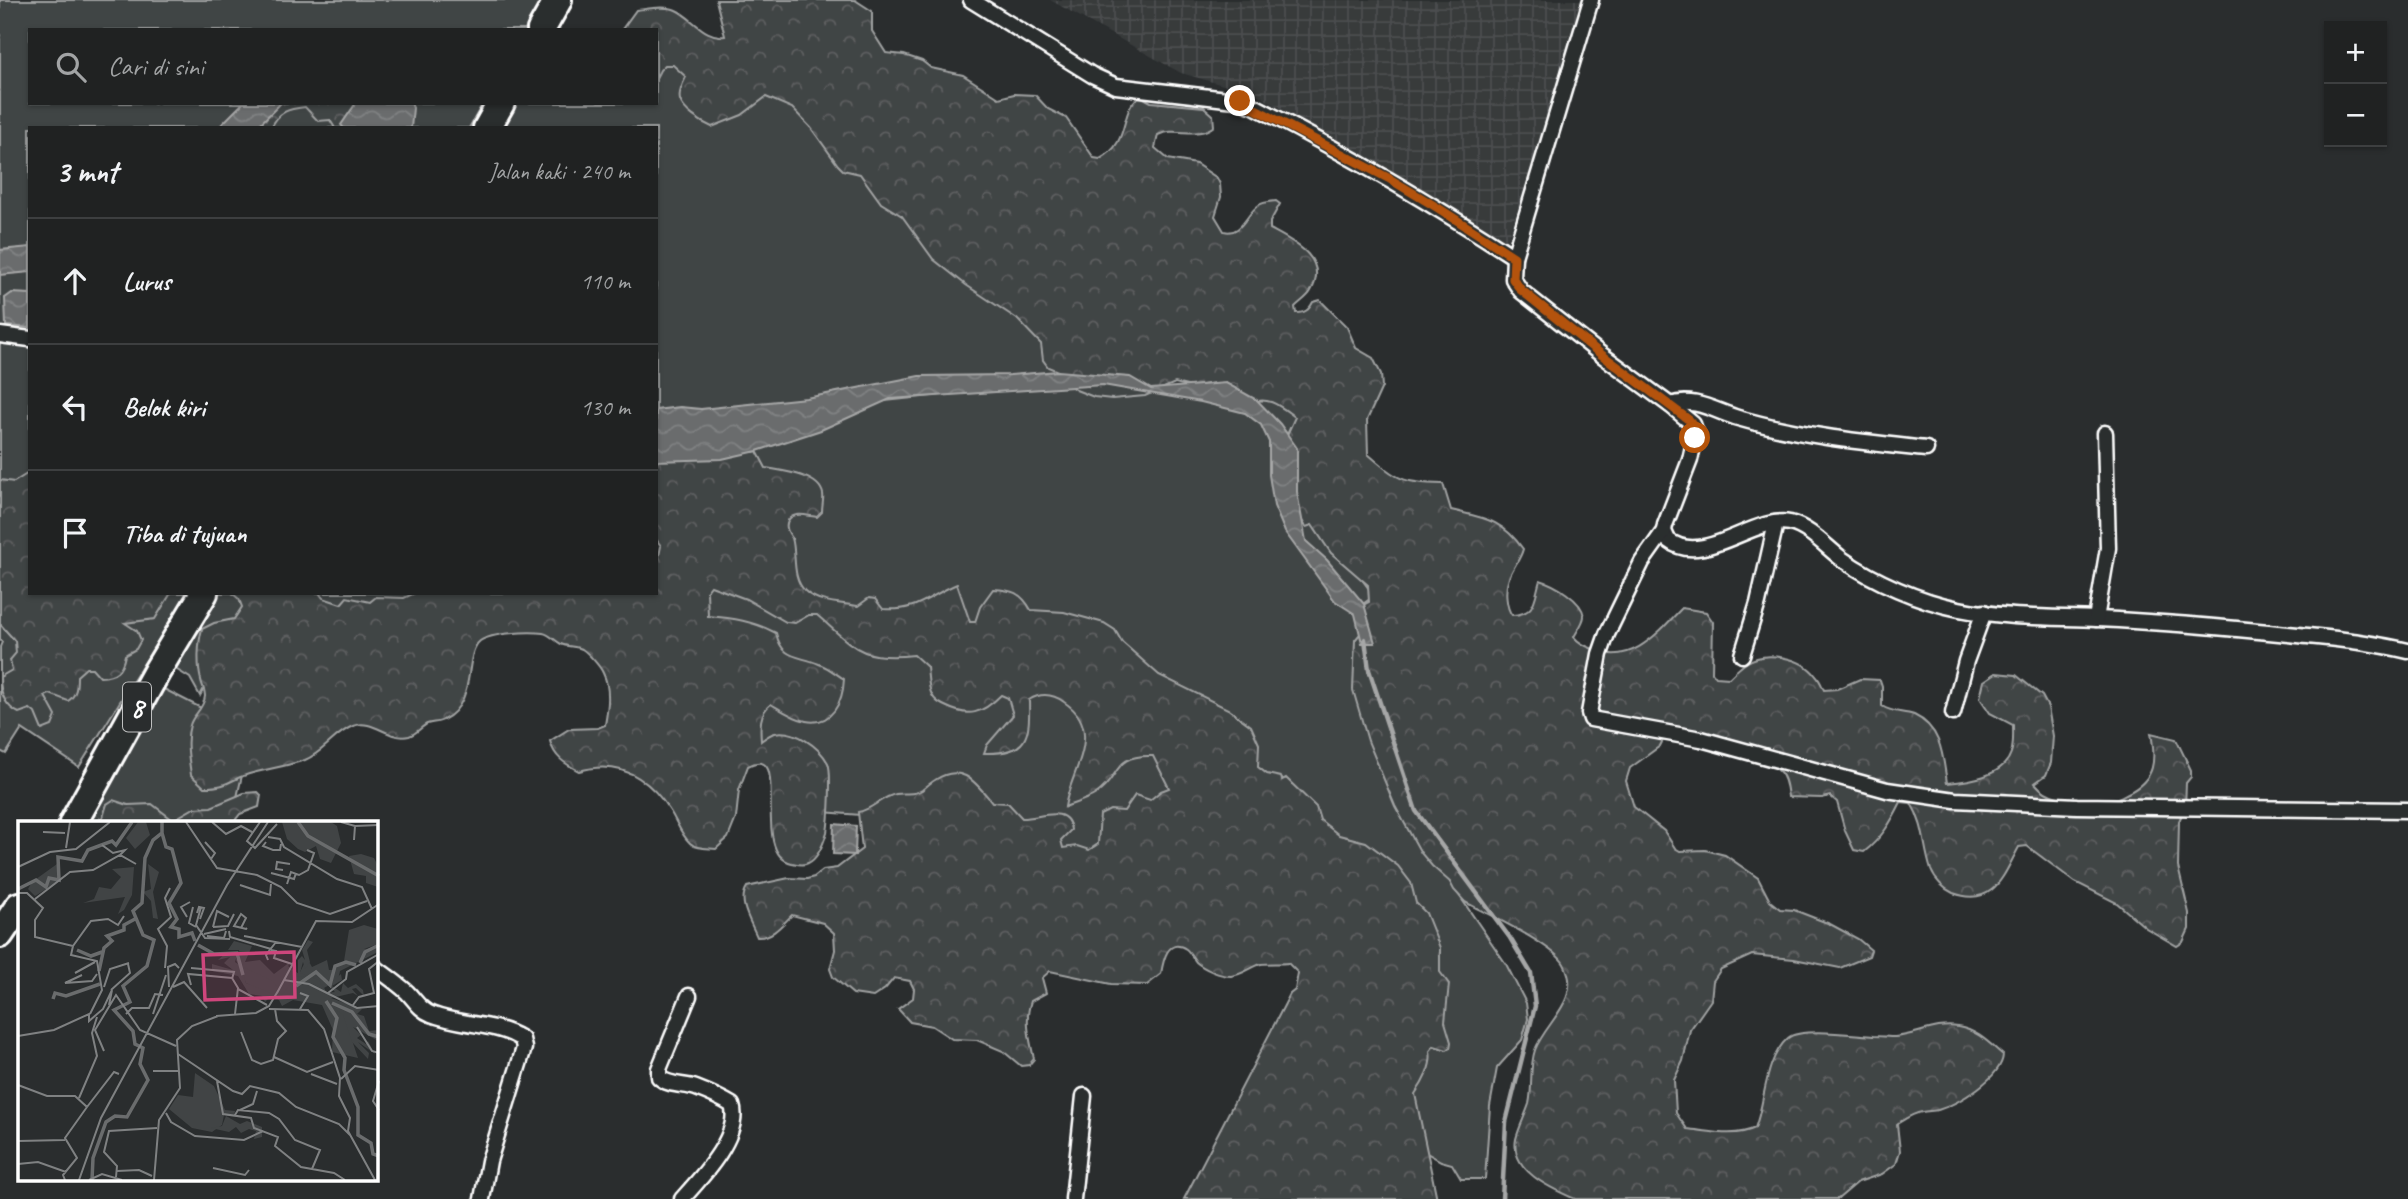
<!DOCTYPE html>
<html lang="id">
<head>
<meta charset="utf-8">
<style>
  :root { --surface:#202222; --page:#282a2a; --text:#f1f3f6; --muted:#a2a4a5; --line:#3d3f40 }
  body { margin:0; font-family:Caveat,sans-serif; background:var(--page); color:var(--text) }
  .controls { position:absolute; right:21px; top:21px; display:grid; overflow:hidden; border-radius:0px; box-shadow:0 2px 5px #0004 }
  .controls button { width:63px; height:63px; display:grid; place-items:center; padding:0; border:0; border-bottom:2px solid var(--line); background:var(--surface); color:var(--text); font:35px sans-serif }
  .stop { position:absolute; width:21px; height:21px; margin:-16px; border:5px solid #b45309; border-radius:50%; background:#fff }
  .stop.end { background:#b45309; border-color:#fff; box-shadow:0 2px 7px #0008 }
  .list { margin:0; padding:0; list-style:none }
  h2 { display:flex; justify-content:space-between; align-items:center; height:91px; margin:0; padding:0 28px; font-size:30px }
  h2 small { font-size:23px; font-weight:400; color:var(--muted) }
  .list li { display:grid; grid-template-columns:46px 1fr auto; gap:21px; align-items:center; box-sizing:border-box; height:126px; padding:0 28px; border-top:2px solid var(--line) }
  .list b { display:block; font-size:26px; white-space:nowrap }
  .list em { font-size:23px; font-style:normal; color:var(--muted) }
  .icon { flex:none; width:38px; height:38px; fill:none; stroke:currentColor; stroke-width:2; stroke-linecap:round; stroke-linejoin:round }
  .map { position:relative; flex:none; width:2408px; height:1199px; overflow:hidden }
  .search { position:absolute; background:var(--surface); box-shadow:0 2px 5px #0004; left:28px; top:28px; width:630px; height:77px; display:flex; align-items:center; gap:18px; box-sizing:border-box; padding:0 24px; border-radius:0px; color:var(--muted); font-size:26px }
  .panel { position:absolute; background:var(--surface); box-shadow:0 2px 5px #0004; left:28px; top:126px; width:630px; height:469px; border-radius:0px }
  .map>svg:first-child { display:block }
  .industrial { fill:url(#industrial-grid) }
  .grass { fill:#414445; stroke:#a0a2a2; stroke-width:2 }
  .forest { fill:url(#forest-crowns); stroke:#a0a2a2; stroke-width:2 }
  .water { fill:url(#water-waves); stroke:#a6a7a7; stroke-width:2 }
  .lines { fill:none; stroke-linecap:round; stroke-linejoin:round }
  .stream { stroke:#a6a7a7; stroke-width:4.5 }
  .street-casing { stroke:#fff; stroke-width:19 }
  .highway-casing { stroke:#fff; stroke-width:32 }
  .street { stroke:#2a2d2e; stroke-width:14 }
  .highway { stroke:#2a2d2e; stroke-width:26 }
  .route { stroke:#b45309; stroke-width:9 }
  .labels { text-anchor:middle; stroke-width:5; stroke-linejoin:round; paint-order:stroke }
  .shield { fill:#2a2d2e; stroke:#bfc0c0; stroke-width:2 }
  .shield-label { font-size:28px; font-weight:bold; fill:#fff }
  .inset-river { fill:none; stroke:#6a6c6d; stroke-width:3.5 }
  .inset-road { fill:none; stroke:#7f8182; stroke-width:2 }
  .view { fill:#ce467c; fill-opacity:0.15; stroke:#ce467c; stroke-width:3.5 }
  .inset-edge { fill:none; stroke:#fff; stroke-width:3.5 }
</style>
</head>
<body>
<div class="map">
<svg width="2408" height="1199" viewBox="0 0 2408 1199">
  <defs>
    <pattern id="industrial-grid" width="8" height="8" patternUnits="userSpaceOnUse" patternTransform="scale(1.75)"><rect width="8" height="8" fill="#373a3b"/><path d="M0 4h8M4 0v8" fill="none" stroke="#4b4e4f"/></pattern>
    <pattern id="forest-crowns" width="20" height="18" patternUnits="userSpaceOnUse" patternTransform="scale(1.75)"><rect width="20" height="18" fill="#414445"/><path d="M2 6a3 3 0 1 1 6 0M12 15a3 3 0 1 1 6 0" fill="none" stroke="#5e6061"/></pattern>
    <pattern id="water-waves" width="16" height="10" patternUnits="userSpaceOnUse" patternTransform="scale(1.75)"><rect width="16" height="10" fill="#6a6c6d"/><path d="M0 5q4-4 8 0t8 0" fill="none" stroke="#808283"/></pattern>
  </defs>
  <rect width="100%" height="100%" fill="#2a2d2e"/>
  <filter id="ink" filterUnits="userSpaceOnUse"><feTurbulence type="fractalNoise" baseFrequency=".0143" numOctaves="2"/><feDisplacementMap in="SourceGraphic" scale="14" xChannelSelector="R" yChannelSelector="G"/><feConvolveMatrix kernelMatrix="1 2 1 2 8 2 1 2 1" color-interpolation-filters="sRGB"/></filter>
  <g filter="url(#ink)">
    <polygon class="industrial" points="1050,0 1587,0 1588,5 1507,242 1258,95 1181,73"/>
    <g class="grass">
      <polygon points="0,0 542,0 525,30 30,30 30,103 483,103 469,128 30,128 30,332 0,330"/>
      <polygon points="650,21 765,63 1053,337 1068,374 796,407 656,420 656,128 496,128 509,103 656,103 656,30"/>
      <polygon points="0,339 30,340 30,492 0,492"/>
      <polygon points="1107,384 1182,396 1244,395 1293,401 1299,430 1305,514 1347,559 1374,596 1356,609 1450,882 1506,964 1526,1003 1528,1019 1522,1040 1497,1068 1490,1106 1485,1179 1461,1179 1452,1164 1441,1161 1395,1135 1403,904 976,632 872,618 803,597 734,479 761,437 866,403 1017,387"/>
      <polygon points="0,563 30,593 188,593 79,767 22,729 6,754 0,751 0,647 2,642 0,640"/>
      <polygon points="692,571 797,610 1047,640 1151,742 1189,799 1085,863 874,816 822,812 750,750 694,617"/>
      <polygon points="212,593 492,593 235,629 200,696 190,678 169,665"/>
      <polygon points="156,685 211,713 243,771 235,806 184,823 73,823"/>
    </g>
    <g class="forest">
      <path d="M716 0H855L872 11V31L886 53 904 55 922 61 931 68 963 75 999 98 1014 94 1035 95 1048 109 1066 118 1094 158 1100 159C1132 142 1118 111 1140 96L1151 102 1204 107 1213 115 1214 126C1197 140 1176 126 1158 135L1155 148 1168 159 1196 164 1217 178 1220 184 1221 197 1215 216 1224 231C1242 236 1246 213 1259 205 1264 202 1270 202 1276 201L1280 204 1270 222V229C1292 241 1330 258 1311 291 1308 297 1300 302 1295 307L1296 313C1305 313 1309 310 1313 302L1320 300 1347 327 1356 348 1373 358 1381 374 1382 387 1367 420 1368 454C1398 480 1402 483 1443 484L1451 510C1484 518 1502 519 1523 549 1520 561 1511 569 1508 581 1505 590 1506 608 1512 615 1536 614 1534 600 1540 580 1554 584 1582 600 1584 616 1584 622 1577 631 1574 637 1579 643 1585 646 1593 649 1630 668 1659 632 1682 608L1706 612 1713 622 1712 672 1716 677 1729 678C1734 673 1740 667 1746 663 1765 650 1802 657 1816 676 1820 680 1822 686 1824 690L1837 689 1860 679 1880 680 1882 686V706C1892 713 1903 711 1914 715 1942 728 1943 757 1947 783 1968 781 2003 777 2011 753 2014 745 2013 734 2013 725L1990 713 1980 698 1984 681 1996 673 2016 675 2042 696 2048 707 2053 736 2051 763 2046 775 2035 783C2048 799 2066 799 2085 799 2094 799 2104 801 2113 799 2118 799 2124 795 2128 793 2156 779 2156 760 2151 733L2176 739 2191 770V777L2186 783 2185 808 2179 821 2178 867 2189 913V929L2183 942 2177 946 2146 928 2117 903 2075 882 2027 846 2019 847C2003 876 1994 908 1953 893 1944 889 1935 880 1931 870 1923 846 1925 826 1911 803L1901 802C1891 822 1882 838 1864 852L1854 850 1845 831 1837 802 1830 796 1822 798 1788 797C1787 789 1786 778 1780 772 1754 746 1701 742 1666 734L1660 746 1630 768 1626 781 1634 807 1664 831 1675 848 1680 851 1705 850 1725 855 1758 878 1770 901 1780 909 1794 910 1830 924 1858 939 1871 950 1869 956 1840 968 1794 959 1752 955 1721 969 1713 981 1711 1000 1690 1030 1683 1061 1674 1080 1676 1113 1687 1129C1708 1131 1735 1138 1755 1128 1766 1100 1764 1060 1788 1038 1801 1027 1855 1035 1873 1036 1880 1036 1888 1037 1895 1037 1916 1035 1937 1023 1958 1027 1977 1030 1989 1043 2003 1055 2002 1077 1958 1104 1938 1110 1933 1111 1927 1111 1922 1112 1913 1113 1905 1119 1897 1124L1900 1151 1896 1164 1882 1174 1858 1182 1838 1199H1575C1552 1189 1510 1171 1516 1139 1519 1127 1525 1116 1529 1104 1533 1086 1529 1068 1535 1050 1546 1021 1583 999 1564 964 1554 945 1487 914 1465 902L1454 890 1450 882 1432 866 1421 853 1395 806 1368 741 1353 690 1355 640 1360 634 1361 606 1369 602 1368 585 1331 553 1312 525 1306 527 1291 503 1282 446 1295 417C1281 407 1268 395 1251 403L1225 395 1213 383 1191 387 1175 383 1145 396 1112 399 1094 397 1076 390 1062 380 1058 371 1048 367 1043 360 1041 344 1017 319 966 285 933 259 902 216 881 203 860 174 843 170 838 165 811 128 792 108 766 97 742 115 712 127C702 123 683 111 680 100 678 92 683 83 686 77L673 65H665L660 70 656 78V30H625L623 28 636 10C647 9 666 5 676 10 693 18 705 39 725 36Z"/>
      <path d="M270 103H367L352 128H335L330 120 318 121 305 107C288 109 279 111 271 128H246Z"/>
      <path d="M743 447 754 452 757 451 766 468C781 471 819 474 823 494 824 499 822 506 822 512L817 517C808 516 797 512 790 518 787 521 786 524 787 528 787 531 790 535 792 538 797 554 791 577 805 591 817 603 842 603 858 606L869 598 875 599 883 609C917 612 928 596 957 584L970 622H975L980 607 993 589C1012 590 1021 592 1031 610L1064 612 1104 623 1115 630 1122 642 1159 675 1228 709 1251 726 1259 744 1258 767 1267 774 1281 777 1282 780 1286 778 1316 807 1320 820 1339 835 1366 842 1398 866 1411 883 1416 903 1426 913 1440 948V972L1449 984 1445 1022 1451 1042 1450 1048 1447 1050 1434 1046 1430 1051C1433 1065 1423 1083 1415 1094L1437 1199H1184L1290 994 1295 990 1298 973 1288 963C1280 964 1270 963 1261 964 1251 967 1243 975 1231 976 1220 976 1204 969 1196 962 1193 958 1190 952 1186 949 1167 937 1163 962 1161 974L1147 985 1111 984 1050 971 1042 978 1046 993 1031 1001C1024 1021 1030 1040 1034 1059L1029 1065 1021 1066 1003 1051 977 1040 952 1039 932 1026 910 1022 898 1009 913 998 914 989 910 981 894 978 885 989 873 997 853 994 833 977 830 969 835 950 834 933 823 923 792 915C782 925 772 938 757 937 751 922 737 902 747 887L789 878 807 879 814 877 823 870 837 868 862 849 858 812C872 810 881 797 896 794 905 792 913 796 922 790 926 787 930 783 935 780 962 762 976 783 992 802L1008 803 1022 818C1038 819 1068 803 1071 830L1061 840 1063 848 1077 846 1089 850 1098 844 1100 815 1110 810 1124 811 1135 795 1150 800 1161 791 1169 788 1153 756C1111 754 1122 777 1096 794 1087 800 1074 803 1065 807 1070 771 1106 730 1064 702 1053 694 1042 692 1029 700 1030 738 1028 754 984 753L987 745 1013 715 1008 698 1001 695C982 714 969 718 945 706 939 703 935 701 932 695 928 687 928 676 927 667L914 655C860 661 855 648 817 615H809L795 623 786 622 746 599 711 586 707 591 708 616C733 618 753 621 776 633 782 660 798 655 819 664 828 667 836 674 844 679 843 702 832 726 806 721 794 719 781 710 771 704 759 713 760 727 761 741 765 738 770 734 775 733 794 729 819 746 828 763 832 771 829 821 827 832 824 842 818 859 808 863 802 866 798 864 792 863 748 854 794 742 748 766L739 790 736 818 728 838 716 849C707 848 696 849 690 843 681 835 676 820 670 811 648 776 618 760 579 771 565 764 554 757 550 741L569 729 598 728 605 725C608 708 611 689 603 673 600 666 588 653 582 649 575 646 567 647 561 644 555 641 550 634 543 633 529 631 492 633 480 641 463 655 478 703 443 720 438 723 432 722 427 724 421 727 416 734 409 736 389 741 373 718 353 726 335 733 324 752 305 760 288 766 266 769 249 774 228 780 230 787 204 787L191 775C189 759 185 741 190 725 193 714 204 709 205 696 205 689 202 686 201 680 197 665 198 643 202 629L214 623 234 619 242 607 239 599 232 593H319L323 598 341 604 347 597 370 602 376 597 404 598 415 593H656V571L661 546 656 539V448Z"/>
      <path d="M30 472V593H171L155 619 125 623 137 631 141 640 136 649 125 655C122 671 116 676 100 677L92 668H86L77 676C77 686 77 695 68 701L50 694 45 696 56 716 52 726 42 730 35 713 30 709 19 713C4 706 0 692 0 677L12 670 10 660 16 653 15 641 0 624V480L14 482Z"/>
      <polygon points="258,792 261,795 259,807 240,814 233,823 91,823 103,817 107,804 113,800 128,805 152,804 173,820 194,808 211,807 244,793"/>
    </g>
    <g class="water">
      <polygon points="243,103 281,103 256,128 218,128"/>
      <polygon points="356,103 411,103 413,108 411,128 344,128 341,125"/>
      <polygon points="30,247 30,272 0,275 0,250"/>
      <polygon points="12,293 30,294 30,328 6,326 5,298"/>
      <polygon points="1058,371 1130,377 1151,389 1226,383 1257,400 1280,424 1297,448 1297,492 1306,541 1327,560 1364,604 1375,643 1362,643 1355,614 1335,601 1285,532 1274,506 1269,475 1269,442 1261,425 1245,413 1201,402 1103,385 890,399 821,430 757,451 722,459 656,461 656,410 680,407 701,409 806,398 919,376 1010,375"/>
      <polygon points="834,824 856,826 855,855 833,854"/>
    </g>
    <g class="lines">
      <polyline class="stream" points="1365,639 1369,670 1416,811 1510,938 1531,973 1535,1006 1506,1122 1502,1199"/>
      <g class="street-casing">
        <g id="street">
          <path d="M971 0 1092 75 1116 86 1235 100 1254 106C1343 152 1430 202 1514 257"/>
          <path d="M1591 0 1514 257 1513 279 1521 291 1602 355 1670 405 1693 424 1696 433 1690 460 1665 525 1664 531 1668 540C1703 568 1754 515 1790 523 1810 528 1826 547 1842 559 1875 582 1919 601 1959 609 2003 618 2051 617 2097 619 2164 622 2231 628 2298 635 2335 639 2371 642 2408 651"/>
          <polyline points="0,335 30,339"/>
          <path d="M1670 405C1694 397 1715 411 1738 418 1800 436 1862 442 1926 449"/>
          <polyline points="1664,531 1642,562 1607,634 1600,654 1589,713 1591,719 1701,739 1887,790 1955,800 2077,806 2408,810"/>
          <polyline points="2096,619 2108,548 2105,433"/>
          <polyline points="1742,655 1758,603 1776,523"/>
          <polyline points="1953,713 1966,661 1984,612"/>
          <path d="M376 968C387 976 397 983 407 992 415 1000 420 1010 431 1014 461 1026 495 1022 522 1039L524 1048 489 1161 482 1199"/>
          <path d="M682 1199C701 1178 742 1135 732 1105 721 1098 709 1093 696 1088 685 1084 668 1086 659 1077V1069L689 996"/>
          <polyline points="1073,1199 1084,1096"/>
        </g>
      </g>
      <g class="highway-casing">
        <g id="highway">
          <polyline points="541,30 558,0"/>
          <polyline points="487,128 501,103"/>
          <polyline points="73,823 157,671 204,593"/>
          <polyline points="0,934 19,906"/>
        </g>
      </g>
      <use href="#street" class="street"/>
      <use href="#highway" class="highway"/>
    </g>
  </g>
  <g class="lines" filter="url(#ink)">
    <polyline class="route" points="1240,101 1388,178 1438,208 1514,257 1513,279 1521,290 1602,355 1689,420 1695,428 1695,438"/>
  </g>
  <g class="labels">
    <rect class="shield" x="123" y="682.5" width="28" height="49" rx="5"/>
    <g class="shield-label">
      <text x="137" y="717">8</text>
    </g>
  </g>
  <g transform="translate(18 821)">
    <rect width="360" height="360" fill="#2a2d2e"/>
    <path d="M346 104 360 108V123L346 128 359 127 358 132 322 150 320 159 306 167 314 180 328 186 326 195 340 237 314 231 315 209 304 184 275 179 264 185 261 179 228 162 218 139 221 133 233 149 235 145 245 146 257 154 270 145 281 153 289 137 294 146 309 139 311 149H315L326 140 331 109ZM177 252 196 265 207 289 217 290 216 295 206 294 204 304 194 311 174 307 151 288 160 274 175 276Z" fill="#414445"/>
    <path d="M120 1H128L132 14 117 28 108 17ZM264 1H313L319 5 323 22 313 42 302 38 298 25 287 31 280 28 269 18ZM343 33 356 37 360 45V66L348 62V55L336 53 331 35ZM130 43 141 51 135 71 140 98 135 97 133 80 125 71 133 68ZM116 46 114 74 106 89 100 93 107 76 65 82 76 78 81 66 93 68 103 56 94 48ZM290 119 295 121 289 129 292 141 287 148 285 141 282 152 301 159 308 170 302 162H288L286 156 278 155 264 174 255 160 223 145 228 162 255 173 247 181 244 175 231 173 220 155 194 150V143L215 149 206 142 212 136 200 139 208 132 219 134 217 141 223 145 221 129H210L216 120 234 125 227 141 242 139 256 153 272 141 269 148 280 153V139L284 135 287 139 284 129ZM323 153 324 159 314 165 323 171 325 162 330 167 338 163 345 169 346 175 338 167 334 168 340 175 335 172 313 177 344 188 339 193 346 195 351 210 360 209V220L335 206 343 214 339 217 348 223 350 220 357 233 340 221 351 232 350 238 334 221 325 194 307 180V172L317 171 302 157 311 163ZM208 295 222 303 229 300 244 306V316L236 318 238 310 231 308 223 312 218 306 211 311 193 307 204 305Z" fill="#414445"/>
    <path d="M39 43 43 59 17 75 10 68 14 61Z" fill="#414445"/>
    <path class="inset-river" d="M280 1 290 15 361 55M144 12 148 26 154 28 163 62 151 82 159 98 153 106 161 108V116L174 112 177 120M0 68 18 59 28 66 31 57 41 59 40 36 64 40 70 29 94 20 98 24 114 1M180 124 196 133 219 132 225 154M59 129 73 135 84 131M342 142 347 131 361 124M81 150 86 127 94 120 89 115 106 109V104L117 98M278 165 298 151 312 164 317 145 328 141 338 144M35 178 37 172 48 175 82 163M308 180 319 197 315 216 327 237 326 249 340 286V314L353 322 355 333 361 335M314 182 334 191 351 213 361 216M74 359 75 337 88 301 97 295 109 296 130 259 122 243 125 227 117 223 115 210 96 189 112 181 105 165 129 145 136 119 125 114 115 90 124 82 127 37 135 19 144 12V1"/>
    <path class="inset-road" d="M168 1 199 47 239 54 263 66 279 82 312 93 349 80M194 1 208 13 223 5 234 11M242 1 229 20 237 27 259 3M323 1 337 5 336 19M337 5 361 4M25 11 47 12M250 16 262 18 266 26 319 58 344 66 354 88M187 21 197 32 193 38M248 21 245 25 255 29H262L263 23M84 24 95 32 107 29 102 34M48 27 52 1M0 46 32 31 58 28 92 1M265 49 258 48 259 41 272 43M253 52 276 58 278 52M269 63 273 51 281 54 290 49 296 32 289 29M222 64 252 74 253 63M0 72H9L25 87 17 99V116L55 125 53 134 79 140 84 169 72 193M17 78 52 51 75 49 102 34 118 43M175 86 171 102 178 106M183 86 178 104 187 117 212 118M179 92 181 86 186 87 182 98M169 96 163 86 172 81M195 106 199 90 211 96M195 106 210 105 216 93M223 107 228 97 223 93 216 105 228 108 229 107M211 110 212 116 253 128M186 113 208 108M189 115 206 117 208 110M226 115 284 126M55 125 73 100 90 98 100 104 106 95M253 129 258 130 256 137 274 143M250 139 248 134 258 121M147 147 149 125 140 108 153 96 147 77 152 67M173 147 216 151 214 158M57 152 77 141M64 154 47 162 74 160 79 153M266 159 291 163 339 187 361 185M173 164 170 153 214 157 220 167 217 193M86 166 92 148 111 142M151 166 150 146 157 143 161 147M155 166 166 161 189 187M220 168 249 184M93 169 112 152 110 143M259 172 298 100 334 101 361 83M310 172 328 158 329 151 361 133M335 184 341 176 356 172 351 148 361 140M251 188 290 189 306 208 322 257 321 275 332 297 330 310 357 359M282 188 290 175 282 172M108 193 114 187H131L137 173 145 174M135 193 148 154M198 195 238 192 251 185 260 170M339 206 354 230 361 232M223 211 234 239 243 243 255 239 260 218 268 210 259 200 257 188M0 215 36 209 71 193V200L85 188 94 169 91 184M86 230 77 209 98 174 122 209 158 225M160 233 215 270 224 273 232 265 261 272 278 286 321 303 332 314M256 236 289 251 315 241M135 250H160M293 253 319 263M323 258 337 245 361 249M199 260 205 293 233 297 236 307 260 316 257 325 283 346 316 352 327 359M361 260 355 280 361 289M0 264 29 275H57L69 286 47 317 59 337 45 354 47 359M61 277 79 235 74 212 79 196M69 286 96 251 101 253M222 289 235 283 239 270M148 292 153 301 177 315 226 319 245 310M217 294 220 289 251 292 261 298 277 319 302 329 294 348M0 320 47 319M0 343 20 341 48 351M195 347 227 354 231 349M99 350 121 349 134 355M98 356 99 345 86 331 91 310 139 307M61 359 83 297 209 64 250 1M71 359 84 353 104 359M136 359 141 299 162 267 159 219 174 205 200 195"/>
    <path class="view" d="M276 131 277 176 187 179 185 134Z"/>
    <rect width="360" height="360" class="inset-edge"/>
  </g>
</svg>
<div class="controls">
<button>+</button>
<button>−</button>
</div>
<div class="stop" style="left:1695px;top:438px"></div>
<div class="stop end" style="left:1240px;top:101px"></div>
<div class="search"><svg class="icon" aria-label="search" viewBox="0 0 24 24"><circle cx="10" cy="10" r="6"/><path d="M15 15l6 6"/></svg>Cari di sini</div>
<section class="panel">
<h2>3 mnt<small>Jalan kaki · 240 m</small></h2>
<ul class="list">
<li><svg class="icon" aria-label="ahead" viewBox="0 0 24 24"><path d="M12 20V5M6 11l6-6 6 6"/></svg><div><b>Lurus</b></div><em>110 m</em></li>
<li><svg class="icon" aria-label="left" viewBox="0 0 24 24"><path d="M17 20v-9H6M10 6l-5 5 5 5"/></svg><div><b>Belok kiri</b></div><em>130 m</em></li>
<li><svg class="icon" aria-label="arrive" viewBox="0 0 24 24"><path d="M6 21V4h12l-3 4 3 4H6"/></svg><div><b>Tiba di tujuan</b></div></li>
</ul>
</section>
</div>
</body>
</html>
